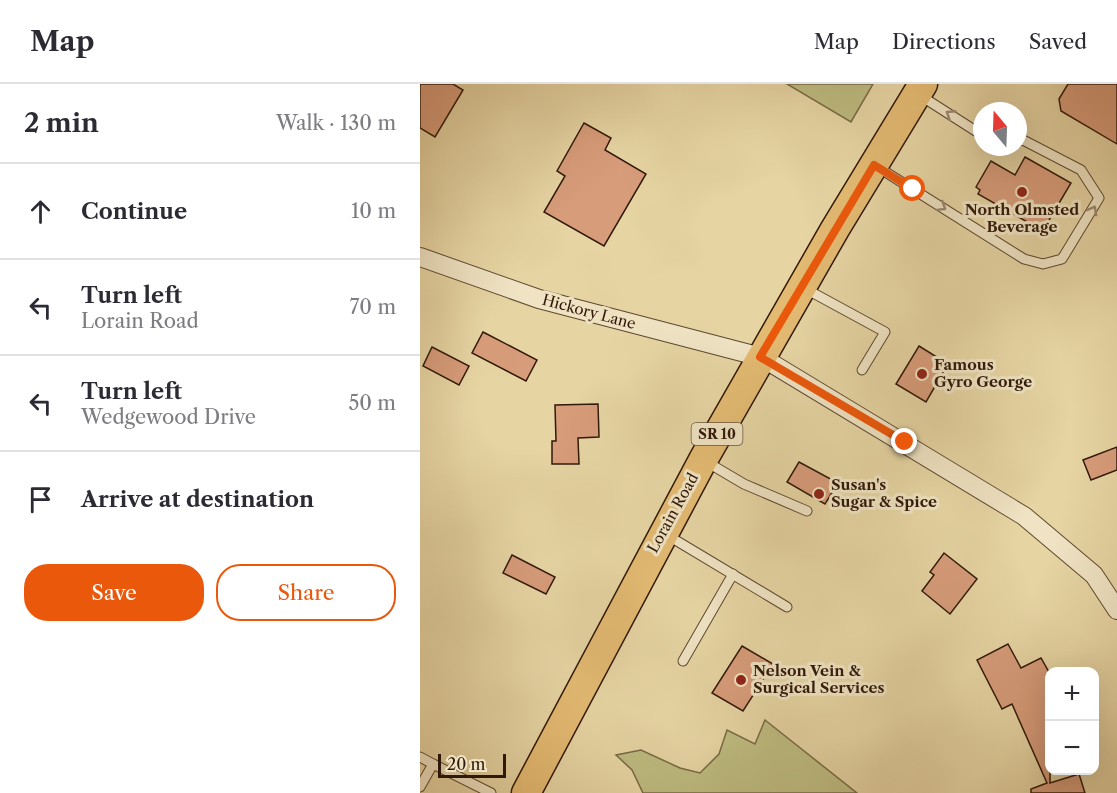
<!DOCTYPE html>
<html lang="en">
<head>
<meta charset="utf-8">
<style>
  :root { --surface:#fff; --page:#f2f2f3; --text:#2b2b33; --muted:#7c7c81; --line:#e1e1e2; --accent:#ea580c }
  body { margin:0; font-family:"Libre Caslon Text",serif; background:var(--page); color:var(--text) }
  .controls { position:absolute; right:18px; bottom:18px; display:grid; overflow:hidden; border-radius:12px; box-shadow:0 6px 24px #0002 }
  .controls button { width:54px; height:54px; display:grid; place-items:center; padding:0; border:0; border-bottom:2px solid var(--line); background:var(--surface); color:var(--text); font:30px sans-serif }
  .compass { position:absolute; left:553px; top:18px; width:54px; height:54px; border-radius:50%; background:var(--surface); box-shadow:0 6px 24px #0002; rotate:341deg }
  .scale { position:absolute; left:18px; bottom:15px; width:68px; box-sizing:border-box; padding-left:6px; border:3px solid #31190a; border-top:0; font-size:16px; line-height:21px; white-space:nowrap; color:#31190a; -webkit-text-stroke:4px #efe3c3; paint-order:stroke }
  .stop { position:absolute; width:18px; height:18px; margin:-14px; border:4px solid #ea580c; border-radius:50%; background:#fff }
  .stop.end { background:#ea580c; border-color:#fff; box-shadow:0 2px 6px #0008 }
  .list { margin:0; padding:0; list-style:none }
  h2 { display:flex; justify-content:space-between; align-items:center; height:78px; margin:0; padding:0 24px; font-size:26px }
  h2 small { font-size:20px; font-weight:400; color:var(--muted) }
  .list li { display:grid; grid-template-columns:39px 1fr auto; gap:18px; align-items:center; box-sizing:border-box; height:96px; padding:0 24px; border-top:2px solid var(--line) }
  .list b { display:block; font-size:22px; white-space:nowrap }
  .list p { margin:0; font-size:20px; white-space:nowrap; color:var(--muted) }
  .list em { font-size:20px; font-style:normal; color:var(--muted) }
  .actions { display:flex; gap:12px; padding:18px 24px }
  .actions a { flex:1; padding:14px 0; border:2px solid var(--accent); border-radius:24px; text-align:center; font-size:21px; color:var(--accent) }
  .actions .main { background:var(--accent); color:#fff }
  .icon { flex:none; width:33px; height:33px; fill:none; stroke:currentColor; stroke-width:2; stroke-linecap:round; stroke-linejoin:round }
  .map { position:relative; flex:none; width:697px; height:709px; overflow:hidden }
  header { display:flex; align-items:center; gap:36px; box-sizing:border-box; height:84px; padding:0 30px; background:var(--surface); border-bottom:2px solid var(--line) }
  header strong { font-size:28px }
  nav { display:flex; gap:33px; margin-inline-start:auto; font-size:21px }
  main { display:flex }
  aside { flex:1; background:var(--surface) }
  .map>svg:first-child { display:block }
  .green { fill:#bdbb80; stroke:#776a45; stroke-width:1.5 }
  .building { fill:#d79c7a; stroke:#31190a; stroke-width:1.5 }
  .lines { fill:none; stroke-linecap:round; stroke-linejoin:round }
  .lane-casing { stroke:#5e4830; stroke-width:11 }
  .street-casing { stroke:#5e4830; stroke-width:20 }
  .primary-casing { stroke:#31190a; stroke-width:31 }
  .lane { stroke:#efe3c3; stroke-width:9 }
  .street { stroke:#efe3c3; stroke-width:18 }
  .primary { stroke:#e3ba72; stroke-width:28 }
  .oneway { stroke:#9a8870 }
  .route { stroke:#ea580c; stroke-width:8 }
  .poi-dot { fill:#8f2418; stroke:#efe3c3; stroke-width:2 }
  .labels { text-anchor:middle; stroke-width:6; stroke-linejoin:round; paint-order:stroke }
  .shield { fill:#efe3c3; stroke:#6a5642; stroke-width:1.5 }
  .shield-label { font-size:14px; font-weight:bold; fill:#31190a }
  .poi-label { font-size:15px; font-weight:bold; fill:#31190a; stroke:#efe3c3; text-anchor:start }
  .street-label { font-size:15px; fill:#31190a; stroke:#efe3c3 }
</style>
</head>
<body>
<header>
<strong>Map</strong>
<nav><a>Map</a><a>Directions</a><a>Saved</a></nav>
</header>
<main>
<aside>
<h2>2 min<small>Walk · 130 m</small></h2>
<ul class="list">
<li><svg class="icon" aria-label="ahead" viewBox="0 0 24 24"><path d="M12 20V5M6 11l6-6 6 6"/></svg><div><b>Continue</b></div><em>10 m</em></li>
<li><svg class="icon" aria-label="left" viewBox="0 0 24 24"><path d="M17 20v-9H6M10 6l-5 5 5 5"/></svg><div><b>Turn left</b><p>Lorain Road</p></div><em>70 m</em></li>
<li><svg class="icon" aria-label="left" viewBox="0 0 24 24"><path d="M17 20v-9H6M10 6l-5 5 5 5"/></svg><div><b>Turn left</b><p>Wedgewood Drive</p></div><em>50 m</em></li>
<li><svg class="icon" aria-label="arrive" viewBox="0 0 24 24"><path d="M6 21V4h12l-3 4 3 4H6"/></svg><div><b>Arrive at destination</b></div></li>
</ul>
<div class="actions"><a class="main">Save</a><a>Share</a></div>
</aside>
<div class="map">
<svg width="697" height="709" viewBox="0 0 697 709">
  <rect width="100%" height="100%" fill="#e6d4a3"/>
  <filter id="stains"><feTurbulence type="fractalNoise" baseFrequency=".00333" numOctaves="4"/><feColorMatrix values="0 0 0 0 .2 0 0 0 0 .09 0 0 0 0 .02 0 0 0 .5 -.17"/></filter>
  <radialGradient id="worn" r=".72"><stop offset=".6" stop-color="#630" stop-opacity="0"/><stop offset="1" stop-color="#630" stop-opacity=".3"/></radialGradient>
  <g class="green">
    <polygon points="367,0 453,0 431,38"/>
    <polygon points="345,636 437,709 223,709 212,686 196,671 221,666 260,684 280,689 299,670 307,646 335,660"/>
  </g>
  <g class="building">
    <polygon points="0,0 33,0 43,6 15,53 0,44"/>
    <polygon points="648,0 697,0 697,60 641,27 639,15"/>
    <polygon points="164,39 191,54 185,66 226,90 184,162 124,128 145,92 137,87"/>
    <polygon points="605,73 651,99 625,143 620,140 618,144 558,110 560,106 556,103 571,77 595,91"/>
    <polygon points="63,248 117,276 106,297 52,269"/>
    <polygon points="499,262 528,280 506,318 476,300"/>
    <polygon points="12,263 49,282 39,301 3,282"/>
    <polygon points="178,320 179,353 158,354 159,380 132,380 132,357 136,357 135,321"/>
    <polygon points="697,363 697,386 671,396 663,376"/>
    <polygon points="379,378 418,399 405,420 367,398"/>
    <polygon points="524,469 557,495 530,530 502,507 514,491 510,488"/>
    <polygon points="92,471 135,493 126,510 83,489"/>
    <polygon points="588,560 601,584 621,574 630,590 630,699 659,690 665,709 611,709 611,705 627,699 592,620 582,625 557,576"/>
    <polygon points="322,562 353,580 323,627 292,609"/>
  </g>
  <g class="lines">
    <g class="lane-casing">
      <g id="lane">
        <polyline points="501,12 562,51"/>
        <polyline points="456,82 604,175 623,180 642,175 679,114 661,86 603,56 598,57"/>
        <polyline points="384,204 465,248 442,286"/>
        <polyline points="285,377 324,400 387,427"/>
        <polyline points="247,451 367,523"/>
        <polyline points="263,577 313,490"/>
        <polyline points="0,673 13,680"/>
        <polyline points="0,703 13,680 71,709"/>
      </g>
    </g>
    <g class="street-casing">
      <polyline id="street" points="0,173 119,215 341,273 604,432 674,491 697,526"/>
    </g>
    <g class="primary-casing">
      <polyline id="primary" points="106,709 283,376 415,145 503,0"/>
    </g>
    <use href="#lane" class="lane"/>
    <use href="#street" class="street"/>
    <use href="#primary" class="primary"/>
  </g>
  <defs><path id="oneway-chevron" d="M-2-3.5L2.5 0L-2 3.5" fill="none" stroke-width="1.6" stroke-linecap="round" stroke-linejoin="round" transform="scale(1.5)"/></defs>
  <g class="oneway">
    <use href="#oneway-chevron" transform="translate(530 30) rotate(-147)"/>
    <use href="#oneway-chevron" transform="translate(522 123) rotate(32)"/>
    <use href="#oneway-chevron" transform="translate(673 126) rotate(-61)"/>
  </g>
  <g class="lines">
    <polyline class="route" points="485,358 340,273 454,81 493,105"/>
  </g>
  <g class="poi-dot">
    <circle cx="602" cy="108" r="6"/>
    <circle cx="502" cy="290" r="6"/>
    <circle cx="399" cy="410" r="6"/>
    <circle cx="321" cy="596" r="6"/>
  </g>
  <g class="labels">
    <rect class="shield" x="271.5" y="339" width="51" height="22" rx="4.5"/>
    <g class="shield-label">
      <text x="297" y="355">SR 10</text>
    </g>
    <g class="poi-label">
      <text x="602" y="131" text-anchor="middle">North Olmsted<tspan x="602" dy="17">Beverage</tspan></text>
      <text x="514" y="286">Famous<tspan x="514" dy="17">Gyro George</tspan></text>
      <text x="411" y="406">Susan's<tspan x="411" dy="17">Sugar &amp; Spice</tspan></text>
      <text x="333" y="592">Nelson Vein &amp;<tspan x="333" dy="17">Surgical Services</tspan></text>
    </g>
    <g class="street-label">
      <text transform="translate(169 228) rotate(15)" y="5">Hickory Lane</text>
      <text transform="translate(253 429) rotate(-61)" y="5">Lorain Road</text>
    </g>
  </g>
  <rect width="100%" height="100%" filter="url(#stains)"/>
  <rect width="100%" height="100%" fill="url(#worn)"/>
</svg>
<div class="controls">
<button>+</button>
<button>−</button>
</div>
<svg class="compass" viewBox="-18 -18 36 36"><path d="M0-13l5 13h-10z" fill="#e53935"/><path d="M0 13l5-13h-10z" fill="#7c7c81"/></svg>
<div class="scale">20 m</div>
<div class="stop" style="left:493px;top:105px"></div>
<div class="stop end" style="left:485px;top:358px"></div>
</div>
</main>
</body>
</html>
